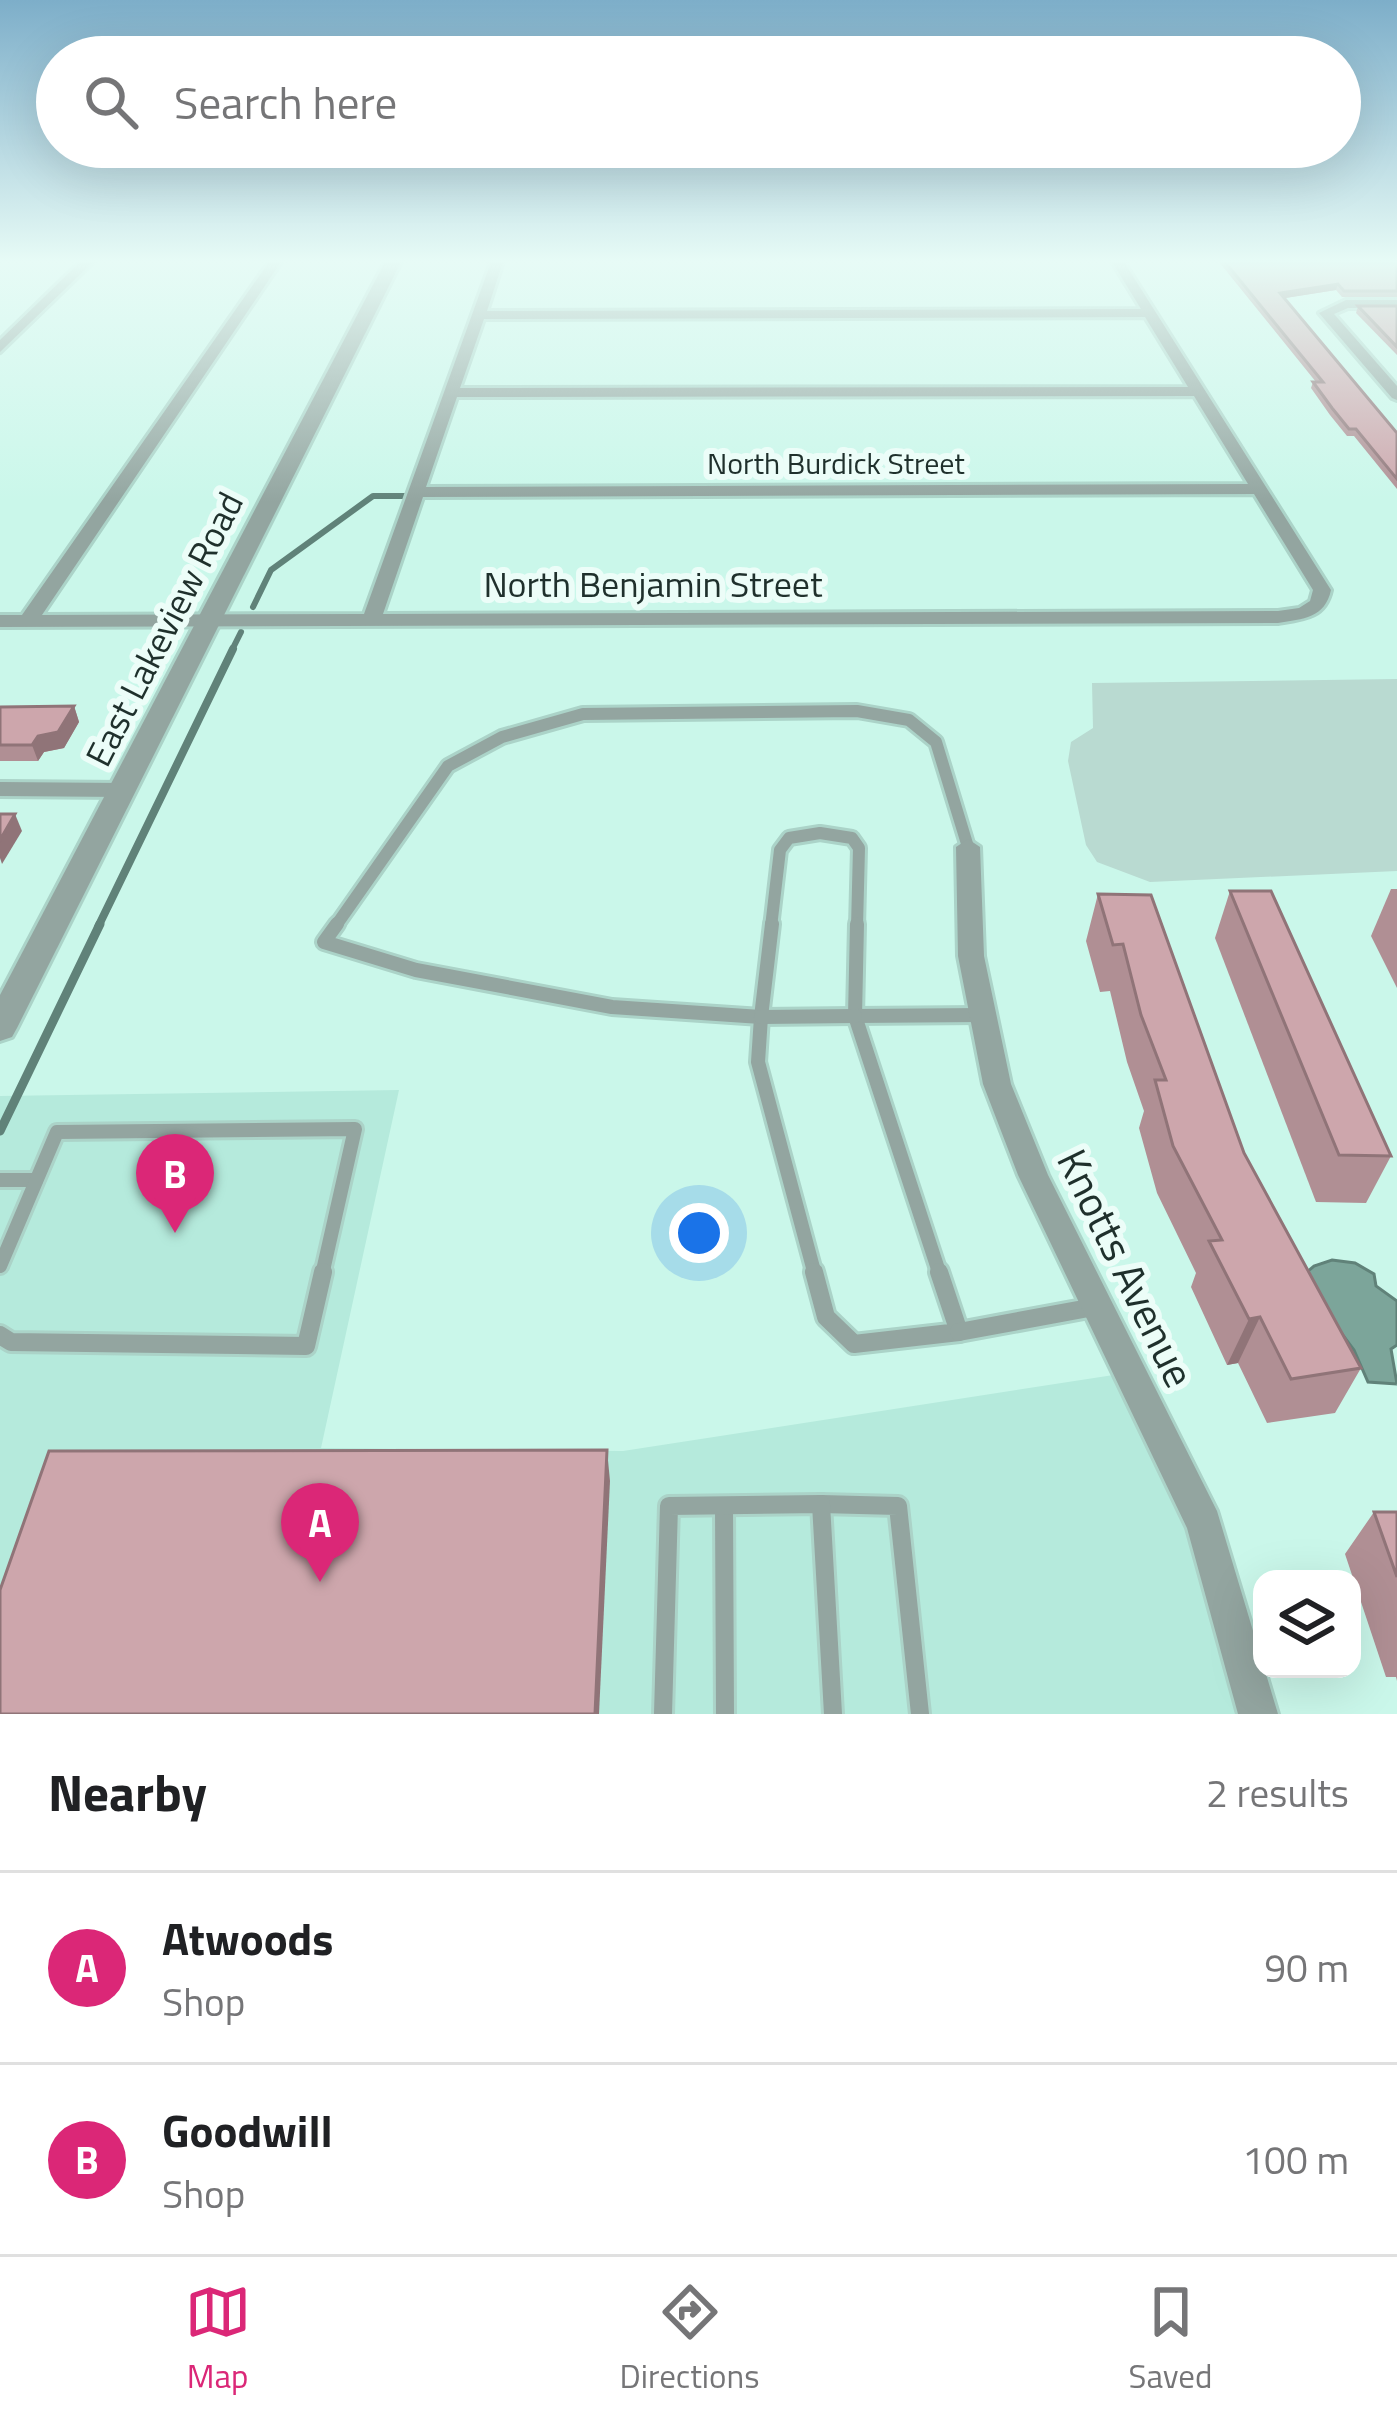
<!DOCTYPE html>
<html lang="en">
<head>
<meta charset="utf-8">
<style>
  :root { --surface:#fff; --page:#f2f2f2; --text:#202124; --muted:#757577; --line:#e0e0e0; --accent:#db2777 }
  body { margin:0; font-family:"Titillium Web",sans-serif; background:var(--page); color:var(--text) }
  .controls { position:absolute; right:36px; bottom:36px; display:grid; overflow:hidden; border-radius:24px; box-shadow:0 12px 48px #0002 }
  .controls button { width:108px; height:108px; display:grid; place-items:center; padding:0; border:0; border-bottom:3px solid var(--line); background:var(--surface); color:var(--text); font:60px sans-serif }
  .you { position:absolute; left:699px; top:1233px; width:42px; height:42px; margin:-30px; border:9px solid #fff; border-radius:50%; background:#1a73e8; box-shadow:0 0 0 18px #1a73e833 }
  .badge { display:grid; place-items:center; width:78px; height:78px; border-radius:50%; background:var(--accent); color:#fff; font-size:39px; font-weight:700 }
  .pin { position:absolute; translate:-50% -99px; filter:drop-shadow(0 3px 6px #0008) }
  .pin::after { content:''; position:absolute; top:63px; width:42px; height:36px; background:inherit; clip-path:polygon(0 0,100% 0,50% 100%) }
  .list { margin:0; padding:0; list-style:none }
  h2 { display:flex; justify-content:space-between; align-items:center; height:156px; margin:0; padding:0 48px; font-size:51px }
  h2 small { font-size:39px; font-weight:400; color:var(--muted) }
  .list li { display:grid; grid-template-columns:78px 1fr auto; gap:36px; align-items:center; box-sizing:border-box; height:192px; padding:0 48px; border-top:3px solid var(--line) }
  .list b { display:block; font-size:45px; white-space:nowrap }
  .list p { margin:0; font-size:39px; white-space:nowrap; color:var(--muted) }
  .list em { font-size:39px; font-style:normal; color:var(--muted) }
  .icon { flex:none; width:66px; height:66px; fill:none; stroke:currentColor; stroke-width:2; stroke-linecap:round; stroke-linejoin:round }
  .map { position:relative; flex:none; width:1397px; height:1714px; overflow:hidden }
  .search { position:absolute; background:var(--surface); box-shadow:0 12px 48px #0002; left:36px; right:36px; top:36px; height:132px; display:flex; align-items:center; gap:30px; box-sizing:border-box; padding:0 42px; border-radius:66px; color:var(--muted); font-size:45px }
  .sheet { height:540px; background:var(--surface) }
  nav { display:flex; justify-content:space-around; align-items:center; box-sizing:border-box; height:168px; border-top:3px solid var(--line); background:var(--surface); font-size:33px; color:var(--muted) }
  nav a { display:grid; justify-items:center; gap:6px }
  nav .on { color:var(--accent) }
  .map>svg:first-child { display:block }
  .built { fill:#b5eadc }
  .green { fill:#b9dad1 }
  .water { fill:#7ca59a; stroke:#608279; stroke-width:3 }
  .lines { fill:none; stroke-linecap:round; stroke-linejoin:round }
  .stream-far2 { stroke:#608279; stroke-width:6 }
  .stream-far1 { stroke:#608279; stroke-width:8 }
  .stream { stroke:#608279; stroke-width:9 }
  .service-far2-casing { stroke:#abd3c8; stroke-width:18 }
  .service-far1-casing { stroke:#abd3c8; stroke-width:20 }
  .service-casing { stroke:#abd3c8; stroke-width:24 }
  .minor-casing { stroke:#abd3c8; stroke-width:6 }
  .tertiary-casing { stroke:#abd3c8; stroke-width:6 }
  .service-far2 { stroke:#93a5a0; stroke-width:12 }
  .service-far1 { stroke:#93a5a0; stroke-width:14 }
  .service { stroke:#93a5a0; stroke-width:18 }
  .minor { fill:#93a5a0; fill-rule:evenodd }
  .tertiary { fill:#93a5a0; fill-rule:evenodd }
  .wall { fill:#b08f94 }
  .shaded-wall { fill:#907478 }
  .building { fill:#cda6ac; stroke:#907478; stroke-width:3 }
  .labels { text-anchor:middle; stroke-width:12; stroke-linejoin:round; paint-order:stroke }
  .far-street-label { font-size:30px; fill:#1f302c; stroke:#ecfdf8 }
  .street-label { font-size:36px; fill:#1f302c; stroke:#ecfdf8 }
  .near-street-label { font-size:42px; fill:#1f302c; stroke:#ecfdf8 }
</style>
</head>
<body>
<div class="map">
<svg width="1397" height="1714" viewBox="0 0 1397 1714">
  <rect width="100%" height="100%" fill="#caf7ea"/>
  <polygon class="built" points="399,1090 321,1448 623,1451 1120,1374 1197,1526 1253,1714 0,1714 0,1096"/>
  <polygon class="green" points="1397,679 1397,871 1150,882 1097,862 1086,845 1068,761 1071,742 1093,728 1092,683"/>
  <polygon class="water" points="1332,1260 1355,1263 1374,1274 1376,1286 1397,1301 1397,1345 1391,1349 1397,1384 1368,1382 1354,1350 1300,1278 1314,1266"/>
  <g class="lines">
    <g class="stream-far2">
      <polyline points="253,607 271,570 373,496 413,496"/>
      <polyline points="231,652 241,632"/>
    </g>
    <polyline class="stream-far1" points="98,927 233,649"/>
    <polyline class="stream" points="0,1131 100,924"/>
    <g class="service-far2-casing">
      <g id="service-far2">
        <polyline points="335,927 448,766 502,737 583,714 857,711 909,720 936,742 968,847"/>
        <polyline points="771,927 780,850 789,838 820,833 852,838 859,848 857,927"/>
      </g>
    </g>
    <g class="service-far1-casing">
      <g id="service-far1">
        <polyline points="337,924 324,942 416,970 612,1007 761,1017"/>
        <polyline points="855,1016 940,1275"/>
        <polyline points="855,1016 857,924"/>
        <polyline points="855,1016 981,1015"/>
        <polyline points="761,1017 758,1062 815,1275"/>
        <polyline points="761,1017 772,924"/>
        <polyline points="761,1017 855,1016"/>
        <polyline points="0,1180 36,1180"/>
        <polyline points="0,1266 57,1132 355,1129 322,1275"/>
      </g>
    </g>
    <g class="service-casing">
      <g id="service">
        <polyline points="814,1272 826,1317 854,1344 959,1332 939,1272"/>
        <polyline points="959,1332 1094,1307"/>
        <polyline points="0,1335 11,1342 306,1346 323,1272"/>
        <polyline points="821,1504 898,1506 920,1714"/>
        <polyline points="724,1506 725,1714"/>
        <polyline points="663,1714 669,1506 821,1504 833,1714"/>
      </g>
    </g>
    <g class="minor-casing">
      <g id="minor">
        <polygon points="80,262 93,262 0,352 0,340"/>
        <path d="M269 262H281L42 615 364 614 491 262H503L487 311 1141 309 1112 262H1124L1331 590C1325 618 1303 619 1278 623L0 627V615H22ZM1145 317 1188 387 460 388 484 319ZM1194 396 1248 484 426 487 457 397ZM1254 494 1313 590 1310 601 1299 608 1278 611 383 614 423 497Z"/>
        <polygon points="1346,300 1397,300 1397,308 1348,308 1334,314 1397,386 1397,400 1392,398 1319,313"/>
        <polygon points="0,782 122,783 133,790 122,797 0,796"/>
        <polygon points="968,839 980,847 984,956 1011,1084 1048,1175 1217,1511 1278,1714 1238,1714 1187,1528 1018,1175 983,1084 958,956 956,847"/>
      </g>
    </g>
    <g class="tertiary-casing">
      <polygon id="tertiary" points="385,262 401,262 17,1028 12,1037 0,1041 0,995"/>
    </g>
    <use href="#service-far2" class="service-far2"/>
    <use href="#service-far1" class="service-far1"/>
    <use href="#service" class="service"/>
    <use href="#minor" class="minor"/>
    <use href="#tertiary" class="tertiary"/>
  </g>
  <g class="wall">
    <polygon points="1219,262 1397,262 1397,297 1342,297 1336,290 1285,298 1397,433 1397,489 1354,436 1347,436 1330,415 1311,388 1313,382 1316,382"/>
    <polygon points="1358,306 1397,306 1397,355 1356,313"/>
    <polygon points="74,706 79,722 64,748 44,752 38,761 0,761 0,707"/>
    <polygon points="1391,889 1397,889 1397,988 1371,936"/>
    <polygon points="1230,891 1391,1156 1366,1203 1316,1202 1215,938"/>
    <polygon points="1098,894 1244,1153 1361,1368 1335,1413 1267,1423 1238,1363 1227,1365 1191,1287 1196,1273 1157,1193 1139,1128 1144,1111 1127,1062 1110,991 1100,992 1086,941"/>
    <polygon points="1374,1512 1397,1512 1397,1681 1396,1677 1386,1677 1345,1554"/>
  </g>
  <g class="shaded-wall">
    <polygon points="1338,284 1336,290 1279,299 1280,293"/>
    <polygon points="74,706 79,722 64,748 44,752 38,761 32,745 38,736"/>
    <polygon points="15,814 22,831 2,864 0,858 0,840"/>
    <polygon points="1260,1317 1238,1363 1227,1365 1249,1319"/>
    <polygon points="607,1450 610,1481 599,1714 595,1714"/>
  </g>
  <g class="building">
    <polygon points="1225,262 1397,262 1397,291 1344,291 1338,284 1280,293 1397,433 1397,479 1356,429 1349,429 1332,408 1313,382 1323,382"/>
    <polygon points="1358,306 1397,306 1397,347"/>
    <polygon points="74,706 58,732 38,736 32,745 0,745 0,707"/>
    <polygon points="0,814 15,814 0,840"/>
    <polygon points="1230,891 1271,891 1391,1156 1339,1155"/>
    <polygon points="1098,894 1151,895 1244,1153 1361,1368 1291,1379 1260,1317 1249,1319 1209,1241 1222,1240 1173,1146 1155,1080 1166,1080 1141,1015 1123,944 1113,945"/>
    <polygon points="607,1450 595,1714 0,1714 0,1590 49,1451"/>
    <polygon points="1374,1512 1397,1512 1397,1577"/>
  </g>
  <linearGradient id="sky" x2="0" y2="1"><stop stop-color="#7daec9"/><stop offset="0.52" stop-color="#e7fbf6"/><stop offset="1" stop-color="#e7fbf6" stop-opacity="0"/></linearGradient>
  <rect width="1397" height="502" fill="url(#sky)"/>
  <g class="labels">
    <g class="far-street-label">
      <text x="836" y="474">North Burdick Street</text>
    </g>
    <g class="street-label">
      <text x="653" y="597">North Benjamin Street</text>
      <text transform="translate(164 629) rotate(-63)" y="13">East Lakeview Road</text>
    </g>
    <g class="near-street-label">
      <text transform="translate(1126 1268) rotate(64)" y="15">Knotts Avenue</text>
    </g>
  </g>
</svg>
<div class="controls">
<button><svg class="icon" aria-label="layers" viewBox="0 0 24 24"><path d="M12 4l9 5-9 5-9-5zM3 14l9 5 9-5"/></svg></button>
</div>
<div class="you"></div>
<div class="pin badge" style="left:320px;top:1582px">A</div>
<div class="pin badge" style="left:175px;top:1233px">B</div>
<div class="search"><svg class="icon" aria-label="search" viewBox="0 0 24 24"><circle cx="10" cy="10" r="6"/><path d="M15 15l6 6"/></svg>Search here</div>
</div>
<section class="sheet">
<h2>Nearby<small>2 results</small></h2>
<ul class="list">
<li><span class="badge">A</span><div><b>Atwoods</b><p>Shop</p></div><em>90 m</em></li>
<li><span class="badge">B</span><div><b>Goodwill</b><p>Shop</p></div><em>100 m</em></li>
</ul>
</section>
<nav>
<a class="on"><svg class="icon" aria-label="map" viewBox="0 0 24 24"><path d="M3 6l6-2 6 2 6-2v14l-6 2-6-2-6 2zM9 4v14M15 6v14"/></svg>Map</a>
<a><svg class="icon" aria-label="directions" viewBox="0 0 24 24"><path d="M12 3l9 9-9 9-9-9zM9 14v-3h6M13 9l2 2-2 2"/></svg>Directions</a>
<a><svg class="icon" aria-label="saved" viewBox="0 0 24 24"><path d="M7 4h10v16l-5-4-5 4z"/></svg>Saved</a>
</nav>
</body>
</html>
